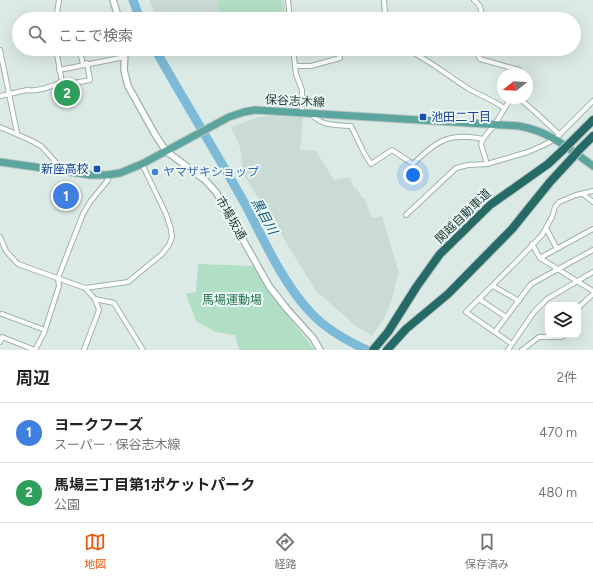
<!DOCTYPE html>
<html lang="ja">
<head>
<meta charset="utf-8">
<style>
  :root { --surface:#fff; --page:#f6f6f6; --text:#202124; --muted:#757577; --line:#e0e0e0; --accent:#ea580c }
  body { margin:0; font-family:Figtree,"Noto Sans JP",sans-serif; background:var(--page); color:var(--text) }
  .controls { position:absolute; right:12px; bottom:12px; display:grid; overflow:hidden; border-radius:8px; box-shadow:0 4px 16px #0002 }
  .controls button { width:36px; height:36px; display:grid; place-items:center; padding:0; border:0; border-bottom:1px solid var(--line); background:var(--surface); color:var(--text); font:20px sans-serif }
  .compass { position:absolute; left:497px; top:68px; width:36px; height:36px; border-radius:50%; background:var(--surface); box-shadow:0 4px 16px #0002; rotate:252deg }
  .you { position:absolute; left:413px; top:175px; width:14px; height:14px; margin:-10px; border:3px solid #fff; border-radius:50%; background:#1a73e8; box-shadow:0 0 0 6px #1a73e833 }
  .badge { display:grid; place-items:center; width:26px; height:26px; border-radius:50%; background:var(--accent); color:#fff; font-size:13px; font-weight:700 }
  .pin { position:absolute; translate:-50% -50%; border:2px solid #fff; box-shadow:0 1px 4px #0006 }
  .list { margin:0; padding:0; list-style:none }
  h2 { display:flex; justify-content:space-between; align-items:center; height:52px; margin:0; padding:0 16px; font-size:17px }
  h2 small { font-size:13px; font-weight:400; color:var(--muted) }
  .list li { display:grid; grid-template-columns:26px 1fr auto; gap:12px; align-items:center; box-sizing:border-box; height:60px; padding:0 16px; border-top:1px solid var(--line) }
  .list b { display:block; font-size:15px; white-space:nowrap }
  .list p { margin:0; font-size:13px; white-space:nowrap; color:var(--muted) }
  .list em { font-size:13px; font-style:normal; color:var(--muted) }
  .icon { flex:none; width:22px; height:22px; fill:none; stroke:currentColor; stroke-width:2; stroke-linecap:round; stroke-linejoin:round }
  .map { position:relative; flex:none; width:593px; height:350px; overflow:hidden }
  .search { position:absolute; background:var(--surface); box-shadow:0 4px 16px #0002; left:12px; right:12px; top:12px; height:44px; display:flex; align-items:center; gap:10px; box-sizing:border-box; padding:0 14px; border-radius:22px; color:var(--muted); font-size:15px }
  .sheet { height:172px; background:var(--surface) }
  nav { display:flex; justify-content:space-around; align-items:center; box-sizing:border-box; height:56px; border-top:1px solid var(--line); background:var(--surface); font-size:11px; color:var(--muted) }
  nav a { display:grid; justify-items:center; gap:2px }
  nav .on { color:var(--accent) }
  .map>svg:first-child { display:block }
  .built { fill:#cadad5 }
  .green { fill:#b1dfc5 }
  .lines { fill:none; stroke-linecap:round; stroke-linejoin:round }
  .river { stroke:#7cbad7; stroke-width:9 }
  .minor-casing { stroke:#9fb2ae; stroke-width:6 }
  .tertiary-casing { stroke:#9fb2ae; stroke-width:8 }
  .primary-casing { stroke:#bbc4c3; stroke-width:9 }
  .motorway-casing { stroke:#bbc4c3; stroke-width:10 }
  .minor { stroke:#fff; stroke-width:4 }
  .tertiary { stroke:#fff; stroke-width:5.5 }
  .primary { stroke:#5ba59e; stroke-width:7 }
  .motorway { stroke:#256a67; stroke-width:8 }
  .motorway-bridge-casing { stroke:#bbc4c3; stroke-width:10; stroke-linecap:butt }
  .motorway-bridge { stroke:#256a67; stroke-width:8 }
  .transit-dot { fill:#1a4fb4; stroke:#ecf7f3; stroke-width:1.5 }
  .shop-dot { fill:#3f7fe0; stroke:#ecf7f3; stroke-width:1.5 }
  .labels { text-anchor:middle; stroke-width:4; stroke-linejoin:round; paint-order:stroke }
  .street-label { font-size:12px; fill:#1c3b38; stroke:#ecf7f3 }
  .transit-label { font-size:12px; fill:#164399; stroke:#ecf7f3; text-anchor:start }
  .shop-label { font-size:12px; fill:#366cbe; stroke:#ecf7f3; text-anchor:start }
  .park-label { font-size:12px; fill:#227650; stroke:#ecf7f3 }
  .water-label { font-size:13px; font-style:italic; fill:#11597c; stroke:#ecf7f3 }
</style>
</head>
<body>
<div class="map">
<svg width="593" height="350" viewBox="0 0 593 350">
  <rect width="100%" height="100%" fill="#dceae6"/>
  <g class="built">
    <polygon points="149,0 284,0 286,19 157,19"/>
    <polygon points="268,116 303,117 300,150 316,151 334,180 350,177 354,188 357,189 362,198 364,198 372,218 382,216 399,273 395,285 392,300 384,319 372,336 357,327 316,291 243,173 240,147 231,127 259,117"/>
  </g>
  <g class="green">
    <polygon points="218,0 281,0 284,19 219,19"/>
    <polygon points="198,264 254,266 267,289 315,350 239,350 235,335 216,332 196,321 186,294 196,292"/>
  </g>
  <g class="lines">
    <g class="river">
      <polyline points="133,0 140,19"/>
      <path d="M155 49C184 101 216 152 245 204 265 242 282 282 311 313 326 329 347 341 367 350"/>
    </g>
    <g class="minor-casing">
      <g id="minor">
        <polyline points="288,0 290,19"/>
        <path d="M474 0C481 5 482 10 481 19"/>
        <polyline points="56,19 59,0"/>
        <polyline points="383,19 385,13 384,0"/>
        <polyline points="56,49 62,82"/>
        <polyline points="79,49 83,64"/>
        <polyline points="293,49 296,74 302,90 302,112"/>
        <path d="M406 49C428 59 448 76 469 89 481 96 493 100 504 108"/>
        <polyline points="476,49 478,55 480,59 519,70 518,74"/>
        <polyline points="0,50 17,133"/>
        <polyline points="295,66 311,66 340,58 338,52 343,49"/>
        <polyline points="59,70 125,57"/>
        <path d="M0 96 27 90C38 92 52 86 62 82L63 85 90 80 87 63"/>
        <polyline points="519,98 534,111 560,135"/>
        <path d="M311 113C319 126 336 125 351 126L364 153 371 164 392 150 413 164C436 141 449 132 483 139L495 124 511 98"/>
        <polyline points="0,127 30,140 41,146 64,171"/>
        <polyline points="483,139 481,144 487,164"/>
        <polyline points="583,194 593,202"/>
        <polyline points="406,215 456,168 468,165 487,164 528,152 542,146 555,139 593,101"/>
        <polyline points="546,228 557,249"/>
        <polyline points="0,237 6,251 18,264 85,288 95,299 99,310 84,350"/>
        <polyline points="532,244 540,258 593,291"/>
        <polyline points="540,258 593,229"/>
        <polyline points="493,286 519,301"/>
        <polyline points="85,288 128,282 162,254 169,245 172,237 171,229 166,214 142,164"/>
        <polyline points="95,299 114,303 143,350"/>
        <polyline points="479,299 506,317"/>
        <polyline points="578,310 580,306 593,294"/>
        <polyline points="2,314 45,330"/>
        <polyline points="495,332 531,284 593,250"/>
        <polyline points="0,342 2,337 35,350 44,333 59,286 58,278 83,214 90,202 108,180 107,175"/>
        <polyline points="512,344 466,312 517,261 542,235 552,217 555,207 559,202 576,195 593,191"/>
        <polyline points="508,350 534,312 547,299 593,272"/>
        <polyline points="522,350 539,337 561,337 566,335"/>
      </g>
    </g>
    <g class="tertiary-casing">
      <g id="tertiary">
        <polyline points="113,0 119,19"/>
        <polyline points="125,49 124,70 128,86 156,136 166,151 205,180 216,192 269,286 287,309 313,338 320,350"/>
      </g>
    </g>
    <g class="primary-casing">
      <path id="primary" d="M0 162 91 175H107L120 173 142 164 229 117 244 112 255 110 519 126C549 131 568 148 593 166"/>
    </g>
    <g class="motorway-casing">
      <g id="motorway">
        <polyline points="570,143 593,120"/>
        <polyline points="579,150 593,136"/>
        <polyline points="373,350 388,332 417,286 440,254 490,205 548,164 563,150"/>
        <polyline points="387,350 406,329 448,294 512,229 550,182 573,157"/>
      </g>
    </g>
    <use href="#minor" class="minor"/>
    <use href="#tertiary" class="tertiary"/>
    <use href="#primary" class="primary"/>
    <use href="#motorway" class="motorway"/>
    <g class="motorway-bridge-casing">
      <g id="motorway-bridge">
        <polyline points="563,150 570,143"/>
        <polyline points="573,157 579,150"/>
      </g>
    </g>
    <use href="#motorway-bridge" class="motorway-bridge"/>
  </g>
  <g class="transit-dot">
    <rect x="419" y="113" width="8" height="8" rx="2"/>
    <rect x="93" y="165" width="8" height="8" rx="2"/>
  </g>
  <circle class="shop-dot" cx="155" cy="172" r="4"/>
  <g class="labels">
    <g class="street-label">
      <text transform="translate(295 101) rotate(3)" y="4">保谷志木線</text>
      <text transform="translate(463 216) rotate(-44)" y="4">関越自動車道</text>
      <text transform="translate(231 218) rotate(60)" y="4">市場坂通</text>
    </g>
    <g class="transit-label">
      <text x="431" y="121">池田二丁目</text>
      <text x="89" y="173" text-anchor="end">新座高校</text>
    </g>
    <g class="shop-label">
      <text x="163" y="176">ヤマザキショップ</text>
    </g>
    <g class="park-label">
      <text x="232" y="304">馬場運動場</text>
    </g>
    <g class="water-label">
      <text transform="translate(265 216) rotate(61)" y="5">黒目川</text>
    </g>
  </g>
</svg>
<div class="controls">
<button><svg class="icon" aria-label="layers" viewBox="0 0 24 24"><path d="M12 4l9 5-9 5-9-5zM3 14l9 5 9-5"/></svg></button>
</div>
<svg class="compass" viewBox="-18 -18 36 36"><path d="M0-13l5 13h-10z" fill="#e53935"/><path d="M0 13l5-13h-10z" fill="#757577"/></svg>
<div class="you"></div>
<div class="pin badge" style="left:66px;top:196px;background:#3f7fe0">1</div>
<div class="pin badge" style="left:67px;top:93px;background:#2e9e5b">2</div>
<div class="search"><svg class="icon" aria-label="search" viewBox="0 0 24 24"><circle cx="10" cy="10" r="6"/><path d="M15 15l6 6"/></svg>ここで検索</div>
</div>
<section class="sheet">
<h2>周辺<small>2件</small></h2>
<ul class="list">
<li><span class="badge" style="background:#3f7fe0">1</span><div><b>ヨークフーズ</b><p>スーパー · 保谷志木線</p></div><em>470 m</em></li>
<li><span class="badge" style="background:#2e9e5b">2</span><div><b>馬場三丁目第1ポケットパーク</b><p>公園</p></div><em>480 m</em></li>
</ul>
</section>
<nav>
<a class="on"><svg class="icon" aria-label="map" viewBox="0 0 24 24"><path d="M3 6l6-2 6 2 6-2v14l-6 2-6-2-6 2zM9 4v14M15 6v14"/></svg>地図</a>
<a><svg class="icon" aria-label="directions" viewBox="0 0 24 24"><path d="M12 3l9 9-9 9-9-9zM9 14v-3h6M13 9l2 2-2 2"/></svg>経路</a>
<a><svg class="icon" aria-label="saved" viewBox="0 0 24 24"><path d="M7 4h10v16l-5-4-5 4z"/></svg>保存済み</a>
</nav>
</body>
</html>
